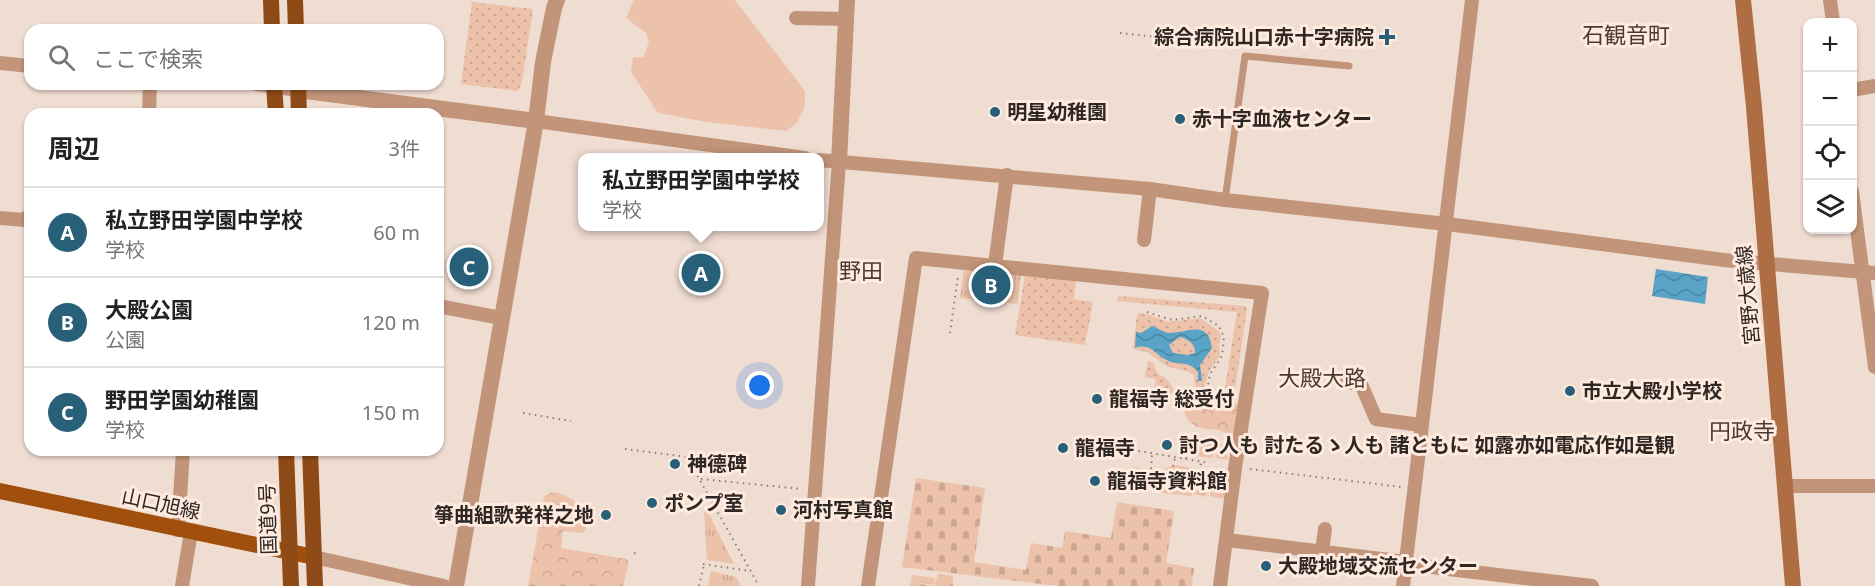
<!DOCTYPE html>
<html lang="ja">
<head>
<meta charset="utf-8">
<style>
  :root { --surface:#fff; --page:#f6f6f6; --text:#222; --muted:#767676; --line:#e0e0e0; --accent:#28607a }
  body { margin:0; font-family:"Noto Sans","Noto Sans JP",sans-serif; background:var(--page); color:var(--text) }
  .controls { position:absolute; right:18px; top:18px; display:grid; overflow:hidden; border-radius:12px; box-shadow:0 2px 4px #0004 }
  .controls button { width:54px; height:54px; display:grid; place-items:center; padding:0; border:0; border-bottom:2px solid var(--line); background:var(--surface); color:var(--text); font:30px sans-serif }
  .you { position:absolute; left:760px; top:386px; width:21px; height:21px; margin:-15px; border:4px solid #fff; border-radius:50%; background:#1a73e8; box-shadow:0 0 0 9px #1a73e833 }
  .badge { display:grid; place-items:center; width:39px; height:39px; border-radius:50%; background:var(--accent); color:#fff; font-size:20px; font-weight:700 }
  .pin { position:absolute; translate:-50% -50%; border:3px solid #fff; box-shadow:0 2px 6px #0006 }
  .popup { position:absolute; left:578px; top:153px; width:246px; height:78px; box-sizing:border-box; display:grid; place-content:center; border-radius:12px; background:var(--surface); filter:drop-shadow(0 2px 4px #0005); font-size:20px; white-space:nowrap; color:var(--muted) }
  .popup b { font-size:22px; color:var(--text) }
  .popup::after { content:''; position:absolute; left:50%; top:100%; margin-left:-12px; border:12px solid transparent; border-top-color:var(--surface) }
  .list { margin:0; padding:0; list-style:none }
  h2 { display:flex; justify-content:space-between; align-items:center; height:78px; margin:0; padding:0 24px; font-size:26px }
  h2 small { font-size:20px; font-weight:400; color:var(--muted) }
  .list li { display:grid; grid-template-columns:39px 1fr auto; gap:18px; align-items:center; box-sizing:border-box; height:90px; padding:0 24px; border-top:2px solid var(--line) }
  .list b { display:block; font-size:22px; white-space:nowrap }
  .list p { margin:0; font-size:20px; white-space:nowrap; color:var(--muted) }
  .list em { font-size:20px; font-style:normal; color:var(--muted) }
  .icon { flex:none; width:33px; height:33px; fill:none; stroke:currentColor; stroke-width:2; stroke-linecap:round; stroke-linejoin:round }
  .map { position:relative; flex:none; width:1875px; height:586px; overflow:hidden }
  .search { position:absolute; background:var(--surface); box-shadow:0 2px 4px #0004; left:24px; top:24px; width:420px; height:66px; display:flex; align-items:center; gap:15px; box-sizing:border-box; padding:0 21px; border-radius:18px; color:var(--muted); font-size:22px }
  .panel { position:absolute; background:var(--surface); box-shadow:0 2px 4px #0004; left:24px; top:108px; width:420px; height:348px; border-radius:18px }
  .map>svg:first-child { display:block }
  .grass { fill:url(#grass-dots) }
  .forest { fill:url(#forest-crowns) }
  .cemetery { fill:url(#cemetery-stones) }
  .park { fill:url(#park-tufts) }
  .garden { fill:#ecc2aa }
  .water { fill:url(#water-waves); fill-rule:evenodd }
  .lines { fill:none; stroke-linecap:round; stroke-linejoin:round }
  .path { stroke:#8a7d76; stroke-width:2; stroke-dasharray:1.5 4.5; stroke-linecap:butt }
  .service { stroke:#c29479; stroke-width:7 }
  .minor { stroke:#c29479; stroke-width:14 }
  .tertiary { stroke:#c29479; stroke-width:16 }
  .secondary { stroke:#af6d43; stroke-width:16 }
  .primary { stroke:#a04f0d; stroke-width:16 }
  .trunk { stroke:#8e4a17; stroke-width:16 }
  .poi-dot { fill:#28607a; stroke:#feeade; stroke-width:2 }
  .labels { text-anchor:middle; stroke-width:6; stroke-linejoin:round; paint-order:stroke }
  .poi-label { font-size:20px; font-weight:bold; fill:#2e2723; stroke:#feeade; text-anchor:start }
  .street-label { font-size:20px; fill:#2e2723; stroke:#feeade }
  .quarter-label { font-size:22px; fill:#4a3b32; stroke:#feeade }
</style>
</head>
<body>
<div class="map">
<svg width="1875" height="586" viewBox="0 0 1875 586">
  <defs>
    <pattern id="grass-dots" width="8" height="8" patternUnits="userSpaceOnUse" patternTransform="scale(1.5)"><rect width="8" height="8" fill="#ecc2aa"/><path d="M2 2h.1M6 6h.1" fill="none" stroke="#cba792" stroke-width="1.8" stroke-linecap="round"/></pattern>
    <pattern id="forest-crowns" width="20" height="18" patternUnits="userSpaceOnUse" patternTransform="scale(1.5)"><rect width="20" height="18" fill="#ecc2aa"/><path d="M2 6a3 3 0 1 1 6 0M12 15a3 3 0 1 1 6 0" fill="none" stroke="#cba792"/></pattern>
    <pattern id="cemetery-stones" width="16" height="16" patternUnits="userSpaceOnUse" patternTransform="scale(1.5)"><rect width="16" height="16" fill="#ecc2aa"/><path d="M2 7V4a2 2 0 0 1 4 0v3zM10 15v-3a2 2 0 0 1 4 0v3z" fill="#cba792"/></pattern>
    <pattern id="park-tufts" width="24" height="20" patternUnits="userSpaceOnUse" patternTransform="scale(1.5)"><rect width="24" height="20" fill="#ecc2aa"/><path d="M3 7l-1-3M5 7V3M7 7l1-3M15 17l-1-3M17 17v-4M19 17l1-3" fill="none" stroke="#cba792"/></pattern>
    <pattern id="water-waves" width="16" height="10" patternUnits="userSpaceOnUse" patternTransform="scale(1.5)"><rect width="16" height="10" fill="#59a3c6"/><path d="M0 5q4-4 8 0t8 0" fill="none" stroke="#4a85a0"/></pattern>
  </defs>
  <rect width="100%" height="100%" fill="#f0ddd1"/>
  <g class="grass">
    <polygon points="472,2 533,9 522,82 518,91 461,84"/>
    <polygon points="1025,275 1076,281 1074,299 1093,302 1085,345 1015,335"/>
    <polygon points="1118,296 1245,306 1247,308 1234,396 1224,394 1237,312 1117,301"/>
    <polygon points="1139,313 1150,315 1168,322 1200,318 1219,331 1221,337 1219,345 1220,356 1209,371 1204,389 1195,386 1194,375 1187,371 1168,367 1147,352 1133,349 1137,315"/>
    <polygon points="1148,360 1154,364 1157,373 1166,378 1173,388 1179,392 1178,396 1154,391 1156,379 1145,377"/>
  </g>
  <g class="forest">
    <path d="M1190 396 1239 404 1234 444C1227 425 1213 432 1198 427 1185 422 1179 405 1190 396Z"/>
    <path d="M1132 467 1143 469 1152 481 1147 491 1120 488 1118 485C1119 474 1121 470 1132 467Z"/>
    <polygon points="1204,470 1211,472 1206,497 1194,494 1195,491 1200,490"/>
    <path d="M556 492C573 498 598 512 583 533L563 531 561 548 626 559 629 562 623 586H528L544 497 549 493Z"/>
    <polygon points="938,574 953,576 953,586 910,586 911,582 934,586"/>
  </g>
  <polygon class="cemetery" points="916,478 985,488 974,562 1026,570 1031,543 1062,548 1065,531 1111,538 1117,502 1174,511 1166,563 1194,568 1192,586 1058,586 902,567"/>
  <g class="park">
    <polygon points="964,267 1021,273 1018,304 960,298"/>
    <polygon points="704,511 708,512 734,564 707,560"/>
    <polygon points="711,571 736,577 741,586 708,586"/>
  </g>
  <g class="garden">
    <polygon points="634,0 735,0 805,91 805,106 797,123 786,131 707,122 658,113 631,72 633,57 643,58 649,42 646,33 626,18"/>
    <polygon points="1198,436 1215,439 1213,458 1195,456"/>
    <polygon points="1218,442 1221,443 1229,460 1215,458"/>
    <path d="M1176 465 1193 468C1197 474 1195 489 1191 496L1154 492 1153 490C1155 476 1161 468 1176 465Z"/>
    <polygon points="1213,471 1228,473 1224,499 1210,496"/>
    <polygon points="912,575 935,578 934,585 911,582"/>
  </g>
  <g class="water">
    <polygon points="1656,269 1708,277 1705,304 1652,296"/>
    <path d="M1152 326C1158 328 1164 333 1170 333 1188 333 1208 319 1212 348L1200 365 1202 381H1198V372C1189 361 1182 365 1171 362 1156 357 1152 342 1135 348L1136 332 1141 333ZM1179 337C1187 338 1196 344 1195 353L1188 355 1173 353 1169 345Z"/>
  </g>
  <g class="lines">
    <g class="path">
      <polyline points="1120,33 1243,46"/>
      <polyline points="1147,312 1172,320 1202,316 1219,326 1224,337 1222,356 1210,374 1207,391 1209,396 1231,400"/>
      <polyline points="950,333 958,276"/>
      <polyline points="523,413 571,421"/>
      <polyline points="1109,446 1209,463"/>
      <polyline points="625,449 687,457 759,586"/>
      <polyline points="1186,459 1187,450"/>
      <polyline points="1151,469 1152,454"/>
      <polyline points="1250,469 1402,487"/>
      <polyline points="1171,476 1176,479 1175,482"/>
      <polyline points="1170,478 1175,458"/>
      <polyline points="701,479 802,489"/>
      <polyline points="1198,483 1201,462"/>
      <polyline points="634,553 638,554"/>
      <polyline points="703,564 750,571"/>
      <polyline points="699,586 704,565"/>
    </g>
    <polyline class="service" points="1225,200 1245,56 1349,66"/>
    <g class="minor">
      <polyline points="1830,0 1833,22"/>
      <polyline points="796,18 846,19"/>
      <polyline points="0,63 30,66"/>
      <polyline points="256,84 298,90"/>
      <polyline points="1852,90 1875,86"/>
      <polyline points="149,114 150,84"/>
      <polyline points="536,121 805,158"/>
      <polyline points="819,160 1150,189 1225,200 1447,224 1724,260 1875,273"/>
      <polyline points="1852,192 1875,367"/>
      <polyline points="0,218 24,220 30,215"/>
      <polyline points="1144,240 1150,189"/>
      <polyline points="995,265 1007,175"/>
      <polyline points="438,306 501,318"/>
      <polyline points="1340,381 1361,384 1376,419 1421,425"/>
      <polyline points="1786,486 1875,486"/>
      <polyline points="178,530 183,450"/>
      <polyline points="1227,540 1406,562"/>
      <polyline points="1322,551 1325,529"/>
      <polyline points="314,557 444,586"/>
      <polyline points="1406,564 1592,586"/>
      <polyline points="182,586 191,532"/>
      <polyline points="808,586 839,162"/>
      <polyline points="868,586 916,258 1262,293 1235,468 1220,586"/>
      <polyline points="1403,586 1472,0"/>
    </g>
    <g class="tertiary">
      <polyline points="298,90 536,121"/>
      <polyline points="839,162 847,0"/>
      <polyline points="456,586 536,121 543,62 554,8 557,0"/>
    </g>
    <polyline class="secondary" points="1743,0 1754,107 1793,586"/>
    <polyline class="primary" points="0,491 314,557"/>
    <g class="trunk">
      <polyline points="271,0 272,30"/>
      <polyline points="295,0 296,30"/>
      <polyline points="274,84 276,114"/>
      <polyline points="298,84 299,114"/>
      <polyline points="286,450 291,586"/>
      <polyline points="310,450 315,586"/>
    </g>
  </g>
  <g class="poi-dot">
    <path d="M1384 28h6v6h6v6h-6v6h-6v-6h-6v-6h6z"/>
    <circle cx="995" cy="112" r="6"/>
    <circle cx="1180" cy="119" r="6"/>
    <circle cx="1570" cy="391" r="6"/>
    <circle cx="1097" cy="399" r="6"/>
    <circle cx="1167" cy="445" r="6"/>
    <circle cx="1063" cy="448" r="6"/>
    <circle cx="675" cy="464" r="6"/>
    <circle cx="1095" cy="481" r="6"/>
    <circle cx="652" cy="503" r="6"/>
    <circle cx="781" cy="510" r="6"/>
    <circle cx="606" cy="515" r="6"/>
    <circle cx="1266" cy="566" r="6"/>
  </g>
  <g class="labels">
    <g class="poi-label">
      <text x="1374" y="44" text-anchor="end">綜合病院山口赤十字病院</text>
      <text x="1007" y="119">明星幼稚園</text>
      <text x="1192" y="126">赤十字血液センター</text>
      <text x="1582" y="398">市立大殿小学校</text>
      <text x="1109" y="406">龍福寺 総受付</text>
      <text x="1179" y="452">討つ人も 討たるゝ人も 諸ともに 如露亦如電応作如是観</text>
      <text x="1075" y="455">龍福寺</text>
      <text x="687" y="471">神德碑</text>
      <text x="1107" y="488">龍福寺資料館</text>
      <text x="664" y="510">ポンプ室</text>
      <text x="793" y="517">河村写真館</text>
      <text x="594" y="522" text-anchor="end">箏曲組歌発祥之地</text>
      <text x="1278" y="573">大殿地域交流センター</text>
    </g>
    <g class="street-label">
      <text transform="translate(1748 295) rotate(-95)" y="7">宮野大歳線</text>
      <text transform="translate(161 504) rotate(12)" y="7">山口旭線</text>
      <text transform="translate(268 519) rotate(-92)" y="7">国道9号</text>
    </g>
    <g class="quarter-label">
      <text x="1626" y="43">石観音町</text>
      <text x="861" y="279">野田</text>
      <text x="1322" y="386">大殿大路</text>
      <text x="1742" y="439">円政寺</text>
    </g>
  </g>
</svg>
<div class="controls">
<button>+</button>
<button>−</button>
<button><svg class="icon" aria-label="locate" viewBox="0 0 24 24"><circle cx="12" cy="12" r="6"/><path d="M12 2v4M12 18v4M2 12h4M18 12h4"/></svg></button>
<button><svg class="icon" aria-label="layers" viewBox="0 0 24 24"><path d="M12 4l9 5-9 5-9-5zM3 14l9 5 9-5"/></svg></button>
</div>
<div class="you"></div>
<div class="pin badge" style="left:701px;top:273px">A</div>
<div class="popup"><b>私立野田学園中学校</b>学校</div>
<div class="pin badge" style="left:991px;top:285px">B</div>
<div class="pin badge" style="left:469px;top:267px">C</div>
<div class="search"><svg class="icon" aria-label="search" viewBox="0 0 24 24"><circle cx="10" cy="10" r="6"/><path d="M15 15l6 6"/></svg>ここで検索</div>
<section class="panel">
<h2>周辺<small>3件</small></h2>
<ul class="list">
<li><span class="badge">A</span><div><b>私立野田学園中学校</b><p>学校</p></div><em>60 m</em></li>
<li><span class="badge">B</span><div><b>大殿公園</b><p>公園</p></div><em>120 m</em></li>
<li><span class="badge">C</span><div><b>野田学園幼稚園</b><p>学校</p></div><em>150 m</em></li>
</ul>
</section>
</div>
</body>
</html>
